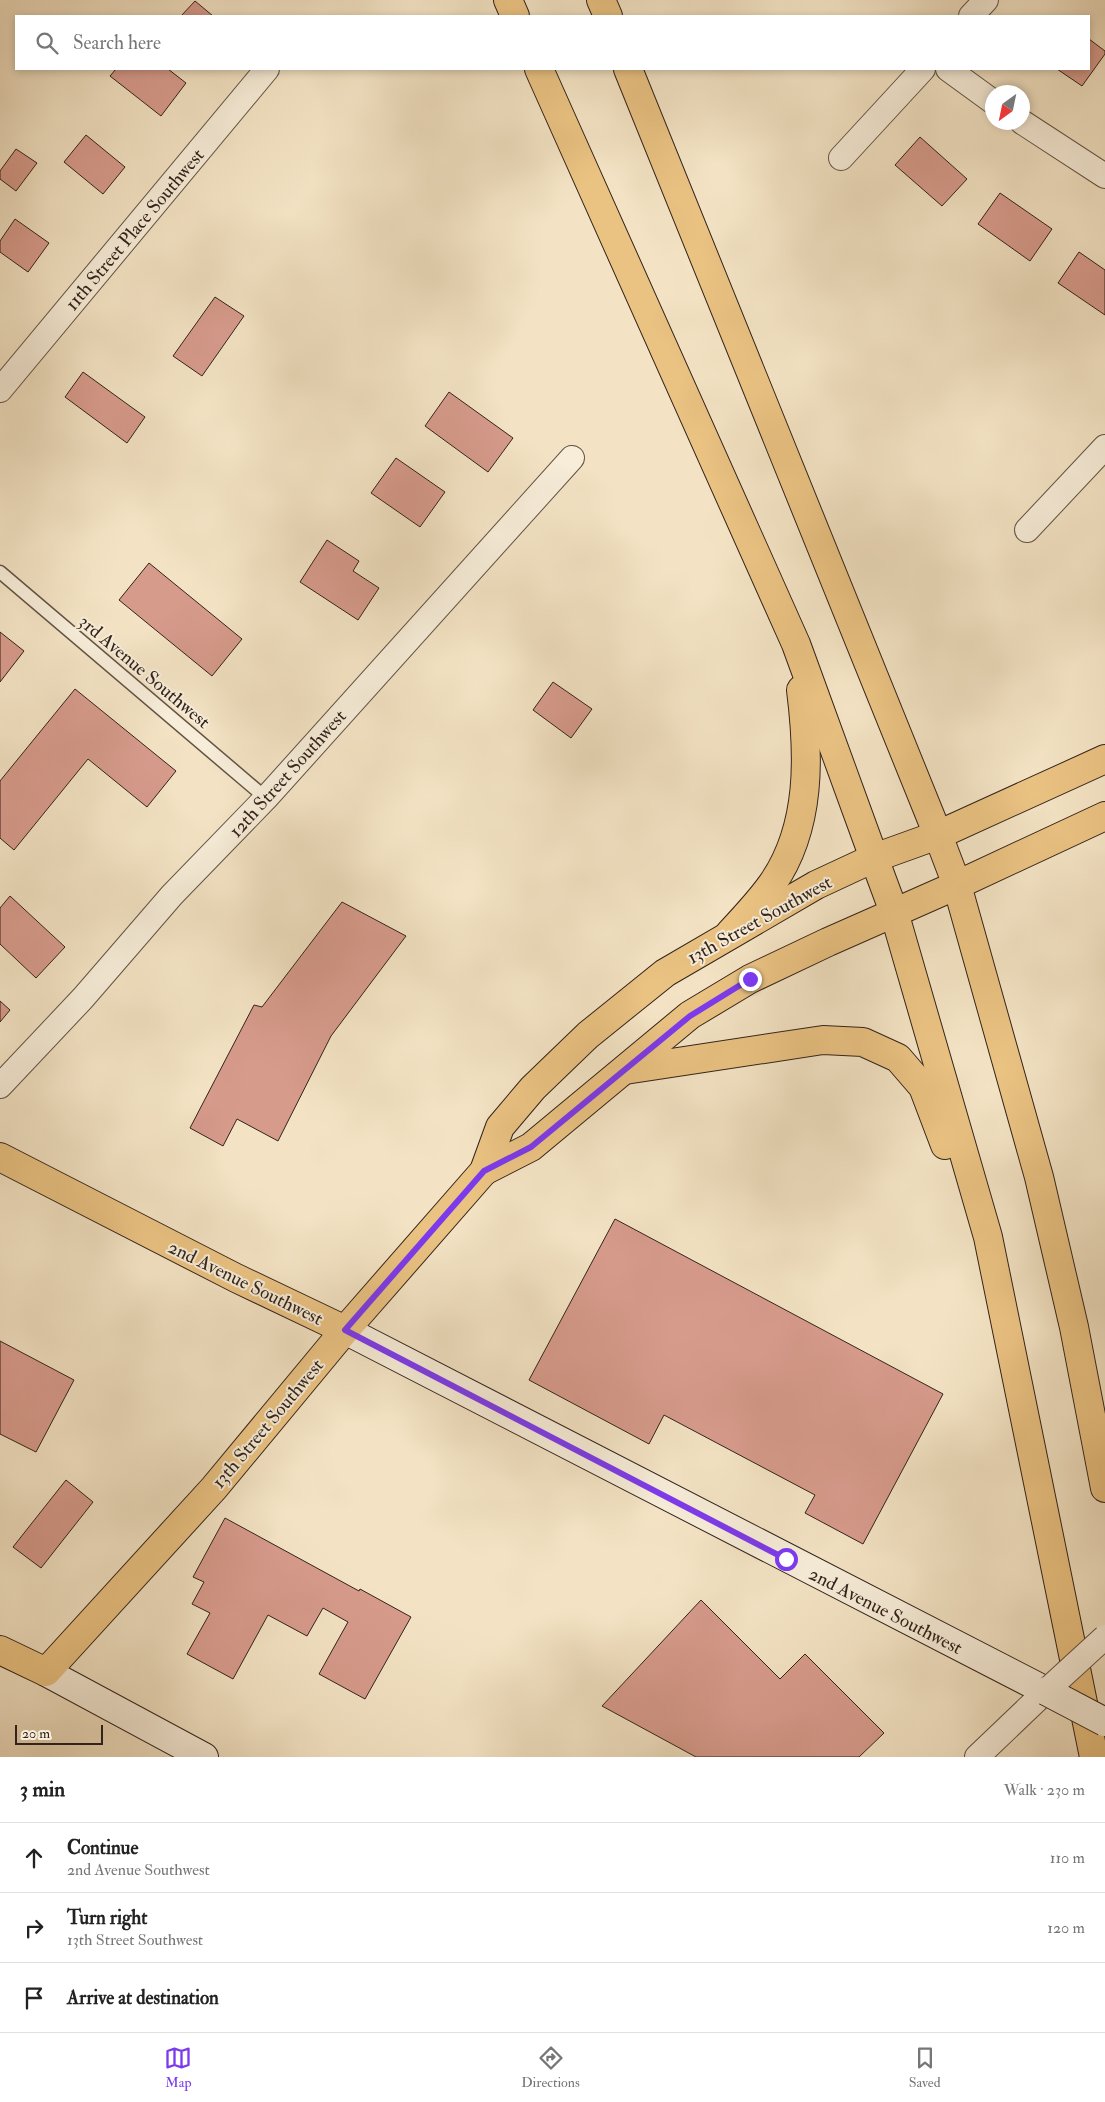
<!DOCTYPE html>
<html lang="en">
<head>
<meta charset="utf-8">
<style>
  :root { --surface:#fff; --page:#f6f6f6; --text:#222; --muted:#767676; --line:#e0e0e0; --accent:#7c3aed }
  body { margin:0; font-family:"IM FELL Double Pica",serif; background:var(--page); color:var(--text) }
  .compass { position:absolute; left:985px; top:85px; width:45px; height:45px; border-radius:50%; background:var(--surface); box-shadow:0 2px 8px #0003; rotate:213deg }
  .scale { position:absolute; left:15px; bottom:12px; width:88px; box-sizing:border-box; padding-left:5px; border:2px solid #32231b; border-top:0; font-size:14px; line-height:18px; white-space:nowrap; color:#32231b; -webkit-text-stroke:4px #f7edd9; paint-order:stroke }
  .stop { position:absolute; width:15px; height:15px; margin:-11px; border:4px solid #7c3aed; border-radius:50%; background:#fff }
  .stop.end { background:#7c3aed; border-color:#fff; box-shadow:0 1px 5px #0008 }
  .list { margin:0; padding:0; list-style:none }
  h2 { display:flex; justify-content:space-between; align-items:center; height:65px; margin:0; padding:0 20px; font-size:21px }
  h2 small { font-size:16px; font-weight:400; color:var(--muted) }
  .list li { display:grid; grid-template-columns:32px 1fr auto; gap:15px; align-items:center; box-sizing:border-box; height:70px; padding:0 20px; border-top:1px solid var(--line) }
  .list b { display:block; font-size:19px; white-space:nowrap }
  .list p { margin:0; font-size:16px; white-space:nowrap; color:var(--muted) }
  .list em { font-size:16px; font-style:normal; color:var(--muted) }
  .icon { flex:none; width:28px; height:28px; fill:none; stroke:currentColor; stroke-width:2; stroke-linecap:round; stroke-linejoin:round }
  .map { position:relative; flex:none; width:1105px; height:1757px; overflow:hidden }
  .search { position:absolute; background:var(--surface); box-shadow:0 2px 8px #0003; left:15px; right:15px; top:15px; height:55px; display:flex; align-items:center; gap:12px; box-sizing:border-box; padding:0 18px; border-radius:0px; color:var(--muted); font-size:19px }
  .sheet { height:275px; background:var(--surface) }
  nav { display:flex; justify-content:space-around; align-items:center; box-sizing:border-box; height:70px; border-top:1px solid var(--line); background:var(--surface); font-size:14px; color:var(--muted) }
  nav a { display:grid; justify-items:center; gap:2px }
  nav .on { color:var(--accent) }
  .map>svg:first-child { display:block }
  .building { fill:#d79b8c; stroke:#32231b }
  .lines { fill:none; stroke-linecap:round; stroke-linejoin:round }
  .service-casing { stroke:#625345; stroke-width:15 }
  .minor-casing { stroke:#625345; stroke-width:26 }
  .secondary-casing { stroke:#32231b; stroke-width:30 }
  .primary-casing { stroke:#32231b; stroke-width:30 }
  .trunk-casing { stroke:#32231b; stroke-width:30 }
  .motorway-casing { stroke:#32231b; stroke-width:30 }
  .service { stroke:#f7edd9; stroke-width:12 }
  .minor { stroke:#f7edd9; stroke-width:24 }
  .secondary { stroke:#f7edd9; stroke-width:28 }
  .primary { stroke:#eac282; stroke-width:28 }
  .trunk { stroke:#eac282; stroke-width:28 }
  .motorway { stroke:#eac282; stroke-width:28 }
  .minor-bridge-casing { stroke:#625345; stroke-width:26; stroke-linecap:butt }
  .secondary-bridge-casing { stroke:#32231b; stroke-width:30; stroke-linecap:butt }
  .minor-bridge { stroke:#f7edd9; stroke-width:24 }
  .secondary-bridge { stroke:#f7edd9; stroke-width:28 }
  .route { stroke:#7c3aed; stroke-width:6 }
  .labels { text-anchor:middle; stroke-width:4; stroke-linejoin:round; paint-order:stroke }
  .street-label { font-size:19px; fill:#32231b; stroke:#f7edd9 }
</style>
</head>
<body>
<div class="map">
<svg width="1105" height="1757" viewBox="0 0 1105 1757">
  <rect width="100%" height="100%" fill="#f3e3c4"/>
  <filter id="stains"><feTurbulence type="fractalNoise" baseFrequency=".004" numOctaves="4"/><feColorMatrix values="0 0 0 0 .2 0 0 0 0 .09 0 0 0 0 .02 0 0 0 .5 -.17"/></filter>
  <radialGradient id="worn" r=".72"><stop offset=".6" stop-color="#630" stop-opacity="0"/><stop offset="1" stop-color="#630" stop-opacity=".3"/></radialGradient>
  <g class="building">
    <polygon points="195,1 213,16 181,16"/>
    <polygon points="1089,39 1105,51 1105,54 1082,86 1057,69 1089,69"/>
    <polygon points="116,69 168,69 186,83 161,116 110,76"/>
    <polygon points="86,135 125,167 103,194 64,162"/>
    <polygon points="920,137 967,179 942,206 895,165"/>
    <polygon points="16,149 37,163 16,191 0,179 0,171"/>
    <polygon points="1000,193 1052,229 1030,261 978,224"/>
    <polygon points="15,219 49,243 28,272 0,252 0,241"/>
    <polygon points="1079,252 1105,270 1105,315 1058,283"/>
    <polygon points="215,297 244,316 202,376 173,356"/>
    <polygon points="83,372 145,417 127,443 65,397"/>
    <polygon points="449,392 513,438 488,472 425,426"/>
    <polygon points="396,458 445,492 420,527 371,493"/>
    <polygon points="327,540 359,561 353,571 379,588 358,620 300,582"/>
    <polygon points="149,563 242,639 212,676 119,600"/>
    <polygon points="0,632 24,651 0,682"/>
    <polygon points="553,682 592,709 571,738 533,710"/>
    <polygon points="75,689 176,771 147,807 88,759 14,850 0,838 0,781"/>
    <polygon points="10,896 65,947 36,978 0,944 0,908"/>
    <polygon points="342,902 406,936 331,1036 278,1141 237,1119 223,1146 190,1128 254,1005 262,1007"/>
    <polygon points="0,1001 10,1010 0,1022"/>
    <polygon points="615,1219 943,1394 863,1544 805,1513 815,1495 664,1415 649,1444 529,1380"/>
    <polygon points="0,1341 74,1380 36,1452 0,1434"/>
    <polygon points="66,1480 93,1502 41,1568 13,1547"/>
    <polygon points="225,1518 359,1591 360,1589 411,1617 365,1699 319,1674 348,1622 323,1608 307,1636 268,1615 233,1679 187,1654 210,1613 192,1604 204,1582 193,1577"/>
    <polygon points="701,1600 780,1679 805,1654 884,1733 859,1757 696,1757 602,1706"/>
  </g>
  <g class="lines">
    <g class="service-casing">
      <polyline id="service" points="0,572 266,798"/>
    </g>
    <g class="minor-casing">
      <g id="minor">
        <polyline points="971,16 986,0"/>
        <polyline points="948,69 992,101"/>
        <polyline points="1022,122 1105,176"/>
        <polyline points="841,158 923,69"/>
        <polyline points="0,390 267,69"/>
        <polyline points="1027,530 1105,447"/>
        <polyline points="0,1086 83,998 172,895 266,798 572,458"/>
        <polyline points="977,1757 1046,1691"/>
      </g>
    </g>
    <g class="secondary-casing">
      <g id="secondary">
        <polyline points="345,1330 1046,1691"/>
        <polyline points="46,1672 204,1757"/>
      </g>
    </g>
    <g class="primary-casing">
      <g id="primary">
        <polyline points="0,1157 236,1278 345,1330"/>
        <polyline points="484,1171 531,1147 690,1015 750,979 828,942 957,885 1105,816"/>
        <polyline points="0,1650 46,1672 214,1488 345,1330 484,1171 500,1127 533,1088 588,1035 665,973 816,885 874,858 938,835 1105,759"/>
      </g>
    </g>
    <g class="trunk-casing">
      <g id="trunk">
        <polyline points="938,835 957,885 1039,1177 1074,1327 1105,1488"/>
        <polyline points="874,858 894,912 988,1237 1094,1757"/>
        <polyline points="625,1070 823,1040 863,1042 898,1058 923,1087 945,1145"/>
      </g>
    </g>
    <g class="motorway-casing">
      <g id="motorway">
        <polyline points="508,0 515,16"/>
        <polyline points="601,0 608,16"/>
        <polyline points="539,69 796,644 874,858"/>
        <polyline points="628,69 938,835"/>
        <path d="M730 933C745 917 760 901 772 884 812 827 809 754 801 690"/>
      </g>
    </g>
    <use href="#service" class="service"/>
    <use href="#minor" class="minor"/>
    <use href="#secondary" class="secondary"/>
    <use href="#primary" class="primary"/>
    <use href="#trunk" class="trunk"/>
    <use href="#motorway" class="motorway"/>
    <g class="minor-bridge-casing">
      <polyline id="minor-bridge" points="1046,1691 1105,1637"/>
    </g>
    <g class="secondary-bridge-casing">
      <polyline id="secondary-bridge" points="1046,1691 1105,1722"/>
    </g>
    <use href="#minor-bridge" class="minor-bridge"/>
    <use href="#secondary-bridge" class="secondary-bridge"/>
  </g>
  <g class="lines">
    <polyline class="route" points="750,979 690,1016 531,1147 484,1171 345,1330 786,1559"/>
  </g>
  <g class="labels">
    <g class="street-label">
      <text transform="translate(134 229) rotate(-50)" y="7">11th Street Place Southwest</text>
      <text transform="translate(145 671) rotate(40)" y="7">3rd Avenue Southwest</text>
      <text transform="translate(287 773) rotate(-48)" y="7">12th Street Southwest</text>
      <text transform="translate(759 919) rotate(-29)" y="7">13th Street Southwest</text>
      <text transform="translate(246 1282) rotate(26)" y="7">2nd Avenue Southwest</text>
      <text transform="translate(267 1423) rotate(-50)" y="7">13th Street Southwest</text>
      <text transform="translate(886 1610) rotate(27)" y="7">2nd Avenue Southwest</text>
    </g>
  </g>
  <rect width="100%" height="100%" filter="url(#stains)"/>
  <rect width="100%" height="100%" fill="url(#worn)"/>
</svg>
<svg class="compass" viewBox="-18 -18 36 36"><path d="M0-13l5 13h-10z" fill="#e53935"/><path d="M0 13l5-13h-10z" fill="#767676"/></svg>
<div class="scale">20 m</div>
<div class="stop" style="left:786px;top:1559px"></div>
<div class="stop end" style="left:750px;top:979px"></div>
<div class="search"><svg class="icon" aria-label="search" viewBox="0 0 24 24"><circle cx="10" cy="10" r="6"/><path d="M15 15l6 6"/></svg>Search here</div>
</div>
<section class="sheet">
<h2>3 min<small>Walk · 230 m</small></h2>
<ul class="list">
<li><svg class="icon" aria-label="ahead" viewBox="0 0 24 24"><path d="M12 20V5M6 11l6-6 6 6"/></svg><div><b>Continue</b><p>2nd Avenue Southwest</p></div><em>110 m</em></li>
<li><svg class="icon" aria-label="right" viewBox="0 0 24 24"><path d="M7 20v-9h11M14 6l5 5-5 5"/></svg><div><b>Turn right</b><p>13th Street Southwest</p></div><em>120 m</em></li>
<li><svg class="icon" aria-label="arrive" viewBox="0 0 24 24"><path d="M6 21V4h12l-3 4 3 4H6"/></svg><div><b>Arrive at destination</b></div></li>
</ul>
</section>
<nav>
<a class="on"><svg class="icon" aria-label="map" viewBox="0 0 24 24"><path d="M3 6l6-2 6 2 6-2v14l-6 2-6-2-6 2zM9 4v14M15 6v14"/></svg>Map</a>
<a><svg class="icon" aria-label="directions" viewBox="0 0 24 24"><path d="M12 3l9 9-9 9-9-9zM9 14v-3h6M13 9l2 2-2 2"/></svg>Directions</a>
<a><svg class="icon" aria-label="saved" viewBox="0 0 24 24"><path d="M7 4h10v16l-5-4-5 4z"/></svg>Saved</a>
</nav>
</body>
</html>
